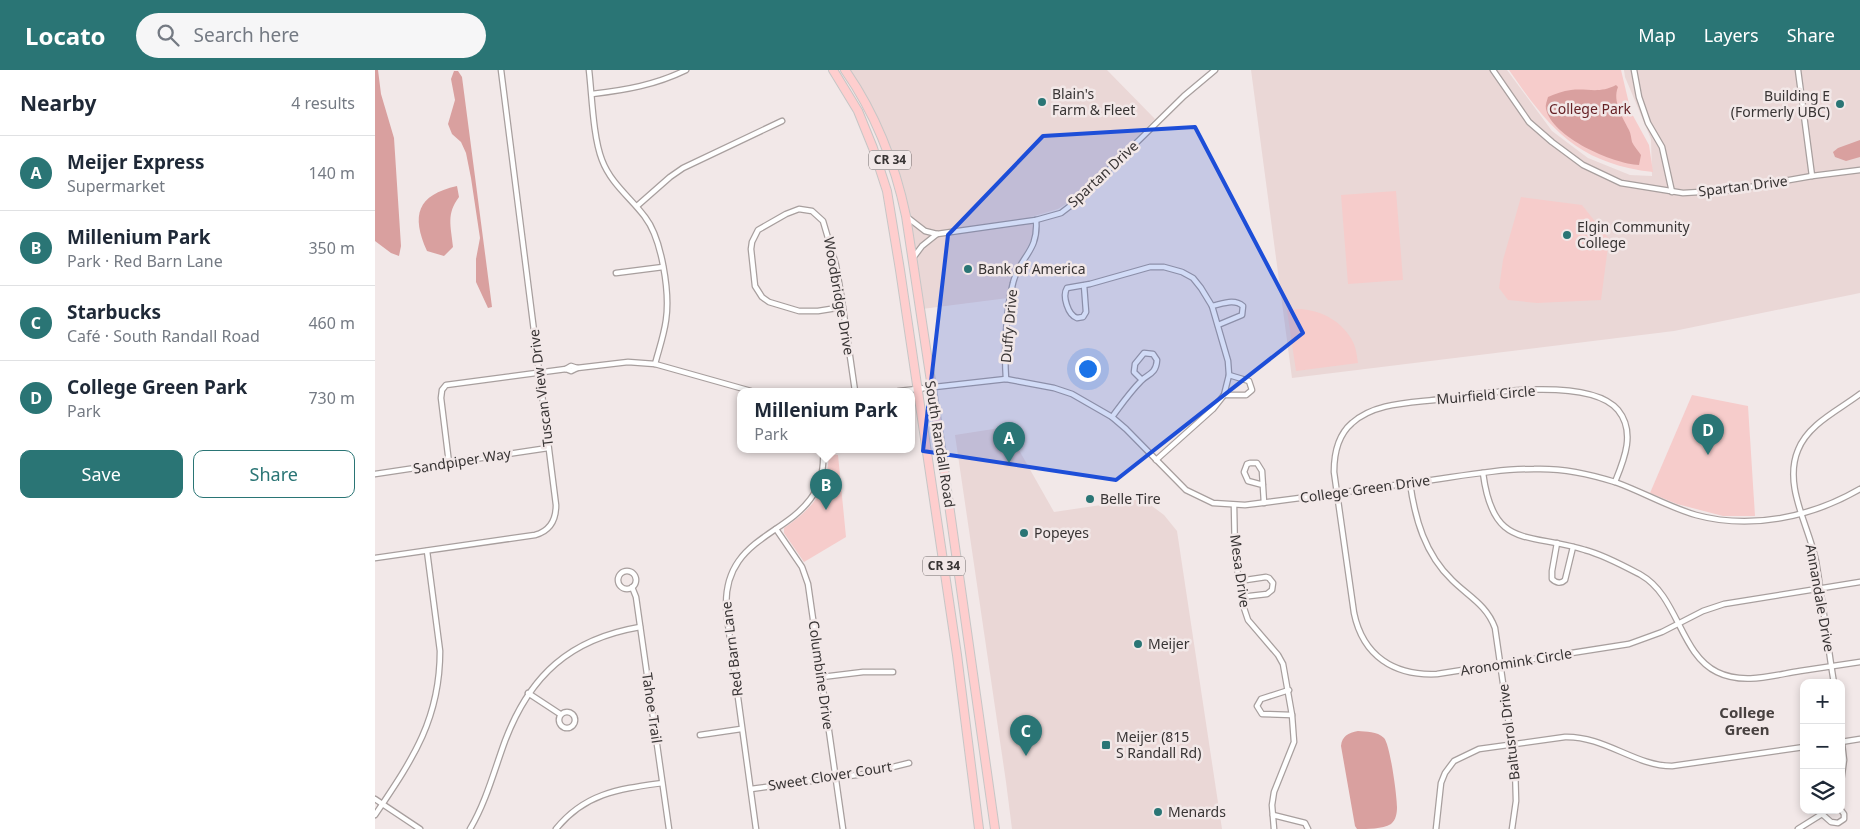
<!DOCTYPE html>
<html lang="en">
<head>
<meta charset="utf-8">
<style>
  :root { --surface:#fff; --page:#f6f6f7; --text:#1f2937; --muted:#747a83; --line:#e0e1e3; --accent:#2a7575 }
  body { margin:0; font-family:"Noto Sans",sans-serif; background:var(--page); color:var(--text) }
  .controls { position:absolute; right:15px; bottom:15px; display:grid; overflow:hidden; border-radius:10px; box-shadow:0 2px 8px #0003 }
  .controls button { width:45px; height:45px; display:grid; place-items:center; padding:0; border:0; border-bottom:1px solid var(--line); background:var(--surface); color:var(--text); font:25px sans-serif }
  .you { position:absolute; left:712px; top:298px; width:18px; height:18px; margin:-12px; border:4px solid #fff; border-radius:50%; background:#1a73e8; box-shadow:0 0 0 8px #1a73e833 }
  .badge { display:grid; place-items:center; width:32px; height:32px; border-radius:50%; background:var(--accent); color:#fff; font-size:16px; font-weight:700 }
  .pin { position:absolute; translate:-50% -41px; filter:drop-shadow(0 1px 2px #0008) }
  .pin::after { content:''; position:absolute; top:26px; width:18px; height:15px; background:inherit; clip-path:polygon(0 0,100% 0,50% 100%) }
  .popup { position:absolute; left:362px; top:318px; width:178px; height:65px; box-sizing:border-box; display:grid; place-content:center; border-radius:10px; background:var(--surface); filter:drop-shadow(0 1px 4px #0005); font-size:16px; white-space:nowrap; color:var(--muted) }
  .popup b { font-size:19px; color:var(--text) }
  .popup::after { content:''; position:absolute; left:50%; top:100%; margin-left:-10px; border:10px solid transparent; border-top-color:var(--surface) }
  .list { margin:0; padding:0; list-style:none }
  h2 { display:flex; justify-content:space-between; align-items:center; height:65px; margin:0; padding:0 20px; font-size:21px }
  h2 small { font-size:16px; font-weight:400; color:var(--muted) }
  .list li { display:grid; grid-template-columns:32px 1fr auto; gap:15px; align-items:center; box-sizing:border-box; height:75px; padding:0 20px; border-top:1px solid var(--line) }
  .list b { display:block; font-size:19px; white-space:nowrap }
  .list p { margin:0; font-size:16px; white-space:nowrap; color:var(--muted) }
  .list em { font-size:16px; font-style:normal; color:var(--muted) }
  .actions { display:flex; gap:10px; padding:15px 20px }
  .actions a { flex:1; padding:11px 0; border:1px solid var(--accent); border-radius:10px; text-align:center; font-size:18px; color:var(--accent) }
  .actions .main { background:var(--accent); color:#fff }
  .icon { flex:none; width:28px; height:28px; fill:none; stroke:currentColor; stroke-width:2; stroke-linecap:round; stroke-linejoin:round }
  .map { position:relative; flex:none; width:1485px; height:759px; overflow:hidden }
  header { display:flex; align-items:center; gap:30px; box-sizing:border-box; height:70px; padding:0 25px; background:var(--accent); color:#fff }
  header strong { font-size:24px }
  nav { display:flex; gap:28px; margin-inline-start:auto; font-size:18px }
  .search { width:350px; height:45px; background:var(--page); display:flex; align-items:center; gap:12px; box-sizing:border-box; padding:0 18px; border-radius:28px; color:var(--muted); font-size:19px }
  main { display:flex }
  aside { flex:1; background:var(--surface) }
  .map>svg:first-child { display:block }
  .built { fill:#ead7d6 }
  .green { fill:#f6cccb }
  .water { fill:#d9a09f }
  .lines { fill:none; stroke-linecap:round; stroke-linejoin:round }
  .minor-casing { stroke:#a89f9e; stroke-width:7 }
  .primary-casing { stroke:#c7c6c6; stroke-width:10 }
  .minor { stroke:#fff; stroke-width:4.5 }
  .primary { stroke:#fecece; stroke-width:8 }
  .marked { fill:#1d4ed8; fill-opacity:0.2; stroke:#1d4ed8; stroke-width:4; stroke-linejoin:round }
  .poi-dot { fill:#2a7575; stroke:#f2e8e8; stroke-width:2 }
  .labels { text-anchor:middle; stroke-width:5; stroke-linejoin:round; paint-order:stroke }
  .shield { fill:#f2e8e8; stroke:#706a6a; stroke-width:1 }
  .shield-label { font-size:12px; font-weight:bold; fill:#383434 }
  .poi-label { font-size:14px; fill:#383434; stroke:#f2e8e8; text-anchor:start }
  .park-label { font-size:14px; fill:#662226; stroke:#f2e8e8 }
  .street-label { font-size:14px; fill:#383434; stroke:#f2e8e8 }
  .neighbourhood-label { font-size:15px; font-weight:bold; fill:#47403f; stroke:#f2e8e8 }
</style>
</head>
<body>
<header>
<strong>Locato</strong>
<div class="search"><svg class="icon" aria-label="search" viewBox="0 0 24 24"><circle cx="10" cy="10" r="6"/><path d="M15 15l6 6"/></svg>Search here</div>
<nav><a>Map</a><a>Layers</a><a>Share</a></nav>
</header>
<main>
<aside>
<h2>Nearby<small>4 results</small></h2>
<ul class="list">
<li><span class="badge">A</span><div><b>Meijer Express</b><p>Supermarket</p></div><em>140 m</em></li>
<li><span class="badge">B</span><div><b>Millenium Park</b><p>Park · Red Barn Lane</p></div><em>350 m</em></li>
<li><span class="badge">C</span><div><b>Starbucks</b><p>Café · South Randall Road</p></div><em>460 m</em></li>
<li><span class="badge">D</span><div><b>College Green Park</b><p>Park</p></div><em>730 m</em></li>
</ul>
<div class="actions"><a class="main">Save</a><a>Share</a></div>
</aside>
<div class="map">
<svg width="1485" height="759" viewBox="0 0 1485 759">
  <rect width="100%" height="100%" fill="#f2e8e8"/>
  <g class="built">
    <polygon points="474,0 732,0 780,49 699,129 683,139 656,147 659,164 636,210 633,228 547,239 534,143 519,88 493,33"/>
    <polygon points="876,0 1132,0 1177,61 1213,88 1255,105 1277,106 1276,69 1250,7 1249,0 1485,0 1485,223 1299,261 917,308"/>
    <polygon points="631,357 679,442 773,428 773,433 789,445 802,461 847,759 637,759 631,712 580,365"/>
  </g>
  <g class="green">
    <path d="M1134 0H1246L1256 42 1274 75 1278 102C1202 93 1175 59 1134 0Z"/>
    <polygon points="1021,121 1028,210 973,214 966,125"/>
    <polygon points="1146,127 1207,135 1234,169 1226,230 1162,233 1133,230 1124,218 1128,190"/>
    <path d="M926 239C948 241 966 251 977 270 981 277 982 286 983 293L921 301 912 240Z"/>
    <polygon points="1317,325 1373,336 1380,446 1348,446 1302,434 1275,423"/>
    <path d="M454 384 463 385 471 467 429 492 409 463V458C439 437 452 422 454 384Z"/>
  </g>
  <g class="water">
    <polygon points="0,0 3,0 6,24 19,68 26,176 24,186 16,183 0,171"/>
    <polygon points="79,1 83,1 87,7 117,237 113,238 101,212 101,189 105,168 96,108 91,83 86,72 77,64 73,54 80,30 76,9"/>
    <path d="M1241 15 1243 17C1237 31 1248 48 1254 60 1256 64 1256 68 1257 72 1259 76 1263 81 1266 85L1264 95C1238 94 1177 67 1171 39 1170 35 1172 31 1173 27 1180 24 1188 21 1196 20 1213 18 1224 24 1241 15Z"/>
    <polygon points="1485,70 1485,87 1471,91 1460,87 1458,82 1463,78"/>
    <path d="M82 116 84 127C71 144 76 156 78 177L69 186 52 181C36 145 42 125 82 116Z"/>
    <path d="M983 661C991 662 1002 661 1009 668 1015 674 1022 726 1022 737 1022 743 1021 750 1016 754 1007 759 993 759 982 759L980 756 966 676C967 666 973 663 983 661Z"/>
  </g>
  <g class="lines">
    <g class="minor-casing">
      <g id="minor">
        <path d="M214 0C217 26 218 67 227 90 236 114 256 128 270 147 287 169 295 223 291 250 289 265 284 279 280 294"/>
        <polyline points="1118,0 1154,52 1177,72 1208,95 1246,113 1308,123 1358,120 1437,106 1485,100"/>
        <polyline points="1259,0 1264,27 1273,53 1287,77 1297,122"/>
        <polyline points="1423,0 1437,106"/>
        <path d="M217 24C251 20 280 15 311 0"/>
        <polyline points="262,136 295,107 308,98 407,51"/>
        <polyline points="532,147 550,161 562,164 661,150 686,143 703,130 809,26 840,0"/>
        <polyline points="538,188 547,176 562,164"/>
        <polyline points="241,203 288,197"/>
        <path d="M709 215 711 242 708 247 702 248C693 245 687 226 692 218L715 214 775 197H789L807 202 818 208 826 218 837 236 853 291 854 305 849 325 838 339 781 390"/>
        <path d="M837 236C847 234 859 228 868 236L867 245 843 255"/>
        <polyline points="468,237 443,241 424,241 394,232 387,227 380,216 376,179 377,172 383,160 411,144 424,139 437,141 448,151 461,195 466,224 480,321"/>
        <polyline points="191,299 196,296 202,298 253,292 280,294 376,321"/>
        <path d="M631 309C629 281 631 239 638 213 644 187 664 182 661 150"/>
        <path d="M524 321 631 309 679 318 697 324 737 347 751 359 811 420 838 433 870 435C927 428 985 420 1042 412 1081 407 1120 399 1159 399 1185 398 1215 404 1240 412 1268 422 1293 437 1321 445 1376 460 1437 447 1485 419"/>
        <polyline points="849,325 871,325 877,320 874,311 854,305"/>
        <path d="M737 347C746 335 755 322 766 311 772 304 781 305 782 290L778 284 769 283 760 294 759 302 766 309"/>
        <polyline points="74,393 66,328 67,320 71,315 191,299 196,301 202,298"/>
        <path d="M1108 403C1118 480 1152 462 1210 480 1229 485 1249 496 1266 505 1303 526 1305 584 1342 602 1368 615 1399 605 1425 601 1445 598 1465 595 1485 592"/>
        <polyline points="0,404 173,378"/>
        <path d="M1240 412C1249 390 1261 362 1243 340 1215 306 1107 323 1067 329 1037 333 1000 332 977 353 963 365 959 385 959 402L979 543C988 586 1019 606 1062 604L1254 574 1287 562 1328 541 1349 534 1485 512"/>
        <path d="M1035 413C1040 449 1050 484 1077 510 1093 526 1112 535 1120 558L1140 696 1141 731 1137 759"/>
        <polyline points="888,415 873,411 869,402 872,394 875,393 882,393 887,401 889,433"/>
        <polyline points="859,435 860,486 868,535 873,550 903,585 908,594 917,645 919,672 899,722 897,735 899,759"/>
        <polyline points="401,459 427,497 433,514 468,759"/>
        <path d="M1182 473 1177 501V509C1181 513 1186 514 1190 510L1198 477"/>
        <path d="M0 488 160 465C175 461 181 450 181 435L126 0"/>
        <circle cx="252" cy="510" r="9"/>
        <polyline points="864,511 891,507 894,508 898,513 897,520 892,524 866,527"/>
        <polyline points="257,517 261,527 294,759"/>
        <polyline points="447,607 488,602 518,602"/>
        <path d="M1459 613C1452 572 1448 532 1441 491 1434 456 1408 416 1423 380 1433 354 1464 340 1485 324"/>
        <polyline points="914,620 886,629 882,636 887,644 917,645"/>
        <polyline points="153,623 185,644"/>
        <circle cx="192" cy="650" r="8"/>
        <polyline points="325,665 366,659"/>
        <polyline points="1466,665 1469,690 1466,712"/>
        <polyline points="1466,672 1485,669"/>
        <polyline points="376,719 489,704 534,693"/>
        <polyline points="0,729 45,759"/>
        <polyline points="1447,744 1456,752 1463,753 1469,749 1469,744 1466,740"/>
        <path d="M0 745C37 690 65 650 65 581L52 481"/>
        <polyline points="898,745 930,753 933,759"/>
        <path d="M95 759C111 732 119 701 130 671 155 605 195 569 265 557"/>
        <path d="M181 759C210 723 244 719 287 713"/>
        <path d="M381 759 352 547C340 448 455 472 448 379"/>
        <path d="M1061 759 1066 713 1070 703 1079 691 1104 679 1190 667C1230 666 1260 696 1297 696L1429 677"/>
        <polyline points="1423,759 1447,744 1451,740"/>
      </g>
    </g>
    <g class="primary-casing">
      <g id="primary">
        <polyline points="458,0 483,41 498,78 512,121 525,200 582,585 604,759"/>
        <path d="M470 0C500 43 520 94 531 146L565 371 620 759"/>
      </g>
    </g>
    <use href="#minor" class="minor"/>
    <use href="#primary" class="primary"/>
  </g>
  <path class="marked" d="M820 57 928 263 741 410 548 381 573 165 668 66Z"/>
  <g class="poi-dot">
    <circle cx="667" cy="32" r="5"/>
    <circle cx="1465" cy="34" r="5"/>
    <circle cx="1192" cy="165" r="5"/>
    <circle cx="593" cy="199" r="5"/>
    <circle cx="715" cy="429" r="5"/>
    <circle cx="649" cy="463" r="5"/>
    <circle cx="763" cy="574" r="5"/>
    <rect x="726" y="670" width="10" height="10" rx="2.5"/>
    <circle cx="783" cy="742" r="5"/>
  </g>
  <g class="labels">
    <g class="shield">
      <rect x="494" y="80.5" width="42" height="19" rx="4"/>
      <rect x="548" y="486.5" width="42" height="19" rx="4"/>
    </g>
    <g class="shield-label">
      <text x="515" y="94">CR 34</text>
      <text x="569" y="500">CR 34</text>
    </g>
    <g class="poi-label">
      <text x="677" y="29">Blain's<tspan x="677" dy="16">Farm &amp; Fleet</tspan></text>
      <text x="1455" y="31" text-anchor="end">Building E<tspan x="1455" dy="16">(Formerly UBC)</tspan></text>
      <text x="1202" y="162">Elgin Community<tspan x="1202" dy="16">College</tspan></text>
      <text x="603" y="204">Bank of America</text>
      <text x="725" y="434">Belle Tire</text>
      <text x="659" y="468">Popeyes</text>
      <text x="773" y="579">Meijer</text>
      <text x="741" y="672">Meijer (815<tspan x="741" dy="16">S Randall Rd)</tspan></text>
      <text x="793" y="747">Menards</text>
    </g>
    <g class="park-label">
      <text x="1215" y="44">College Park</text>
    </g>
    <g class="street-label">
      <text transform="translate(728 104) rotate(-43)" y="5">Spartan Drive</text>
      <text transform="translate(1368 116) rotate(-7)" y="5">Spartan Drive</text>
      <text transform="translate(464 226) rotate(80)" y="5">Woodbridge Drive</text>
      <text transform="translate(634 256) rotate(-85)" y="5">Duffy Drive</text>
      <text transform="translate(166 318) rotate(-97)" y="5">Tuscan View Drive</text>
      <text transform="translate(1111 325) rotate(-5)" y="5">Muirfield Circle</text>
      <text transform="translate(565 374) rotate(81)" y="5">South Randall Road</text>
      <text transform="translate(87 391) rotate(-9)" y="5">Sandpiper Way</text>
      <text transform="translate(990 419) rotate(-8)" y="5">College Green Drive</text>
      <text transform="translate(865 501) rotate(82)" y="5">Mesa Drive</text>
      <text transform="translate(1445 528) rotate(80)" y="5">Annandale Drive</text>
      <text transform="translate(357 579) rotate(-97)" y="5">Red Barn Lane</text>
      <text transform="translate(1141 592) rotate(-9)" y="5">Aronomink Circle</text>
      <text transform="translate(446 605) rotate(82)" y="5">Columbine Drive</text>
      <text transform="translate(277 638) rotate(82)" y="5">Tahoe Trail</text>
      <text transform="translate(1134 662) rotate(-97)" y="5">Baltusrol Drive</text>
      <text transform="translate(455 706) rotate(-9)" y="5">Sweet Clover Court</text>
    </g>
    <g class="neighbourhood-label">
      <text x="1372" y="648">College<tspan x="1372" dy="17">Green</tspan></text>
    </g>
  </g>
</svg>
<div class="controls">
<button>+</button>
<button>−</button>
<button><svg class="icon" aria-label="layers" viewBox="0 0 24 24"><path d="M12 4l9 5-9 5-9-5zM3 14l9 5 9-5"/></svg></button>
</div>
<div class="you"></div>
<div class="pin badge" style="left:634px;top:393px">A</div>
<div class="pin badge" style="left:451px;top:440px">B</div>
<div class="popup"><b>Millenium Park</b>Park</div>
<div class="pin badge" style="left:651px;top:686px">C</div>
<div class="pin badge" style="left:1333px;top:385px">D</div>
</div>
</main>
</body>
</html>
